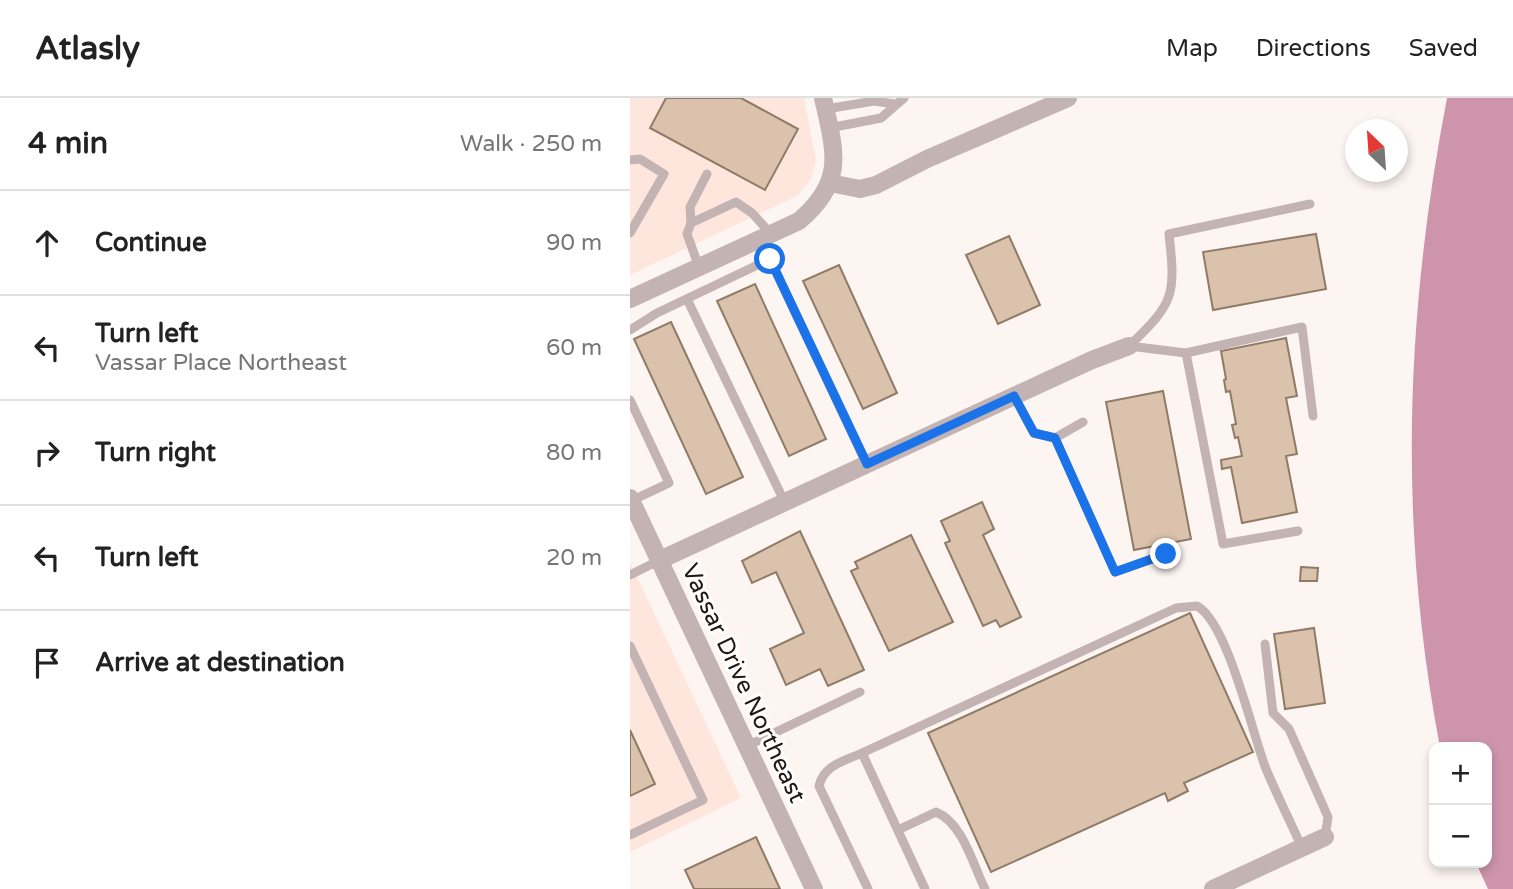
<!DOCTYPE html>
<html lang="en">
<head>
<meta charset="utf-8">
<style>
  :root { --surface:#fff; --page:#f6f6f6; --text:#222; --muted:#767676; --line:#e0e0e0 }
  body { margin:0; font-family:"Varela Round",sans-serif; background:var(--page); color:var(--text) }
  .controls { position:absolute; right:21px; bottom:21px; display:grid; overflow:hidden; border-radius:14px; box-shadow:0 4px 10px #0003 }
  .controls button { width:63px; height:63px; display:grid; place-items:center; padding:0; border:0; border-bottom:2px solid var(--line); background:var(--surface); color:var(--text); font:35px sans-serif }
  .compass { position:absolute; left:715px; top:21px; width:63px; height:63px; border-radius:50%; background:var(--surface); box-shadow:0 4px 10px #0003; rotate:335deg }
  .stop { position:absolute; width:21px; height:21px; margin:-16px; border:5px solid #1a73e8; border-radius:50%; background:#fff }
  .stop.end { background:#1a73e8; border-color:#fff; box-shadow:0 2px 7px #0008 }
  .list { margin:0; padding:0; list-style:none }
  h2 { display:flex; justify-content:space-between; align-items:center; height:91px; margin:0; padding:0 28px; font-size:30px }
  h2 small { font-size:23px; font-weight:400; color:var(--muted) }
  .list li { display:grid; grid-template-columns:46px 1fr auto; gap:21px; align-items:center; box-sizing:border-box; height:105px; padding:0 28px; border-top:2px solid var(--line) }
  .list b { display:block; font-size:26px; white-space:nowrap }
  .list p { margin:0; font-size:23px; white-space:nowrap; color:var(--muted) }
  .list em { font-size:23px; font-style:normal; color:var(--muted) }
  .icon { flex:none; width:38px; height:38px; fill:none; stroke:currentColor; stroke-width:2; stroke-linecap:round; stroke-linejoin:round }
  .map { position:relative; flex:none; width:883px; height:791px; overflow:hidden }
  header { display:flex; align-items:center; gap:42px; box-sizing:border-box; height:98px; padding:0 35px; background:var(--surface); border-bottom:2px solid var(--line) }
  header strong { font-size:33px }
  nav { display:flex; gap:38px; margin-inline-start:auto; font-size:24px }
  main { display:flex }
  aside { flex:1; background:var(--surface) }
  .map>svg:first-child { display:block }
  .built { fill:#ffe6dd }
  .water { fill:#cd94ac }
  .building { fill:#dac2ac; stroke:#907b66; stroke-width:2 }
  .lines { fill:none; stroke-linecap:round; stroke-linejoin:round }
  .lane { stroke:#c3b3b3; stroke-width:9 }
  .street { stroke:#c3b3b3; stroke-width:18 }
  .route { stroke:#1a73e8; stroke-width:9 }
  .labels { text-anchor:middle; stroke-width:6; stroke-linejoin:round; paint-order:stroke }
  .street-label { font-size:24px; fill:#221713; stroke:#fff }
</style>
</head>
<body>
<header>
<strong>Atlasly</strong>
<nav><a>Map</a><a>Directions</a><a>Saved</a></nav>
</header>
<main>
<aside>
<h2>4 min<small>Walk · 250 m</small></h2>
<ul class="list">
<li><svg class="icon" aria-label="ahead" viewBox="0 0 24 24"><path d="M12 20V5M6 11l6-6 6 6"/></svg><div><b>Continue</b></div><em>90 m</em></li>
<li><svg class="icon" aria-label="left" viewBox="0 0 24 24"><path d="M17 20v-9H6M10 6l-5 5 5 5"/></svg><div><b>Turn left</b><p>Vassar Place Northeast</p></div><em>60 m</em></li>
<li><svg class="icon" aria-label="right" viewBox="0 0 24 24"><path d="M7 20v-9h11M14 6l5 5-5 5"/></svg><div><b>Turn right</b></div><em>80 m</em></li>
<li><svg class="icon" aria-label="left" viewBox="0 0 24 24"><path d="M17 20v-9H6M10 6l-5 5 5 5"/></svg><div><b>Turn left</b></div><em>20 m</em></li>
<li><svg class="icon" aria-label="arrive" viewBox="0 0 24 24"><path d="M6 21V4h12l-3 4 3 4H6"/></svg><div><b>Arrive at destination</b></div></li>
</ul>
</aside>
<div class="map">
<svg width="883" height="791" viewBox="0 0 883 791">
  <rect width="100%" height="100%" fill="#fcf5f2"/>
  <g class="built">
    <polygon points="0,0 174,0 186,62 181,81 167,98 0,177"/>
    <polygon points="0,464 111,700 0,754"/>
  </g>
  <path class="water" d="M817 0H883V791H858L846 765H857V649H810C768 430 775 218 817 0Z"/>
  <g class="building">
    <polygon points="36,0 111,0 168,31 135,92 20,30"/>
    <polygon points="686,136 696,191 583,212 573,154"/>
    <polygon points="379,138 410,207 368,226 336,157"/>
    <polygon points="209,167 267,295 233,311 173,183"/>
    <polygon points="125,186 196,341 159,358 87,203"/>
    <polygon points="41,224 113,379 76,396 4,241"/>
    <polygon points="656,240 667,298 656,300 667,356 656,358 667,414 612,425 601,369 592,371 591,362 612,358 608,339 605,340 602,327 606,326 600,293 596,294 594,282 596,281 591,253"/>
    <polygon points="533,293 561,441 504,452 476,304"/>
    <polygon points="352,404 364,431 353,437 391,519 370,529 366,522 353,528 315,445 320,443 311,423"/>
    <polygon points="170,433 234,572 198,588 190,571 156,587 140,551 174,535 146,474 122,485 112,463"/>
    <polygon points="281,437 323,524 259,553 221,473 228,470 225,464"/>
    <polygon points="671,469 688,470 687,483 670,483"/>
    <polygon points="560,515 623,654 554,685 558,693 538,703 535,695 361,774 298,635"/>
    <polygon points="684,530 695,605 655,611 644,536"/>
    <polygon points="0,632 25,686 0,698"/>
    <polygon points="126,739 150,791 64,791 55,772"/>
  </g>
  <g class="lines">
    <g class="lane">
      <polyline points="196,11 244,3 265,6"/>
      <polyline points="199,30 251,20 274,0"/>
      <polyline points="0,62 10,61 34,76 0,135"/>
      <polyline points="61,125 60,109 77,76"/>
      <polyline points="69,169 57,136 61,125 106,104 122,115 141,136"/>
      <polyline points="57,201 155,405"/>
      <polyline points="0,232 27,215 140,161 237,367"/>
      <polyline points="499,248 556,255 593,446 668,433"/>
      <path d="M499 248C544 205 546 198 539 136L680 106"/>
      <polyline points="556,255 672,229 683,318"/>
      <polyline points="384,298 404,335 425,340 453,324"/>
      <polyline points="0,302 39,385 1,403"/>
      <polyline points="425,340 485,474 536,456"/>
      <polyline points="0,477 30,462"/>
      <polyline points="635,546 643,615 659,631 698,719 695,739"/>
      <polyline points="0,548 73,702 0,737"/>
      <polyline points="117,648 230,594"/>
      <path d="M232 655 546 510 567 508C598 525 622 635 636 671 647 697 660 723 672 750"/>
      <path d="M268 732 306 714C333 725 343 767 355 791"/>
      <path d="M238 791 189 688C194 667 214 663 232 655L295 791"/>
    </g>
    <g class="street">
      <polyline points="200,85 230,91 246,87 297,61 438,0"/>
      <path d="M0 201 169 123C216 83 205 54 193 0"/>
      <polyline points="0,400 184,791"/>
      <polyline points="30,462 462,262 499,248"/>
      <polyline points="583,791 695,739"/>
    </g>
  </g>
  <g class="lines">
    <polyline class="route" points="140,161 237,366 384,298 404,335 425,340 485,474 536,456"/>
  </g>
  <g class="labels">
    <g class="street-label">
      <text transform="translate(114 585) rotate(65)" y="8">Vassar Drive Northeast</text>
    </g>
  </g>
</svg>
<div class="controls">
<button>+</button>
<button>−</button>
</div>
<svg class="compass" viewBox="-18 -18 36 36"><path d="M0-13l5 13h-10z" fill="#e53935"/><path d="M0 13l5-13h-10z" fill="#767676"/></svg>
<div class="stop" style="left:140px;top:161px"></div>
<div class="stop end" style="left:536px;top:456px"></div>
</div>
</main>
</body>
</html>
